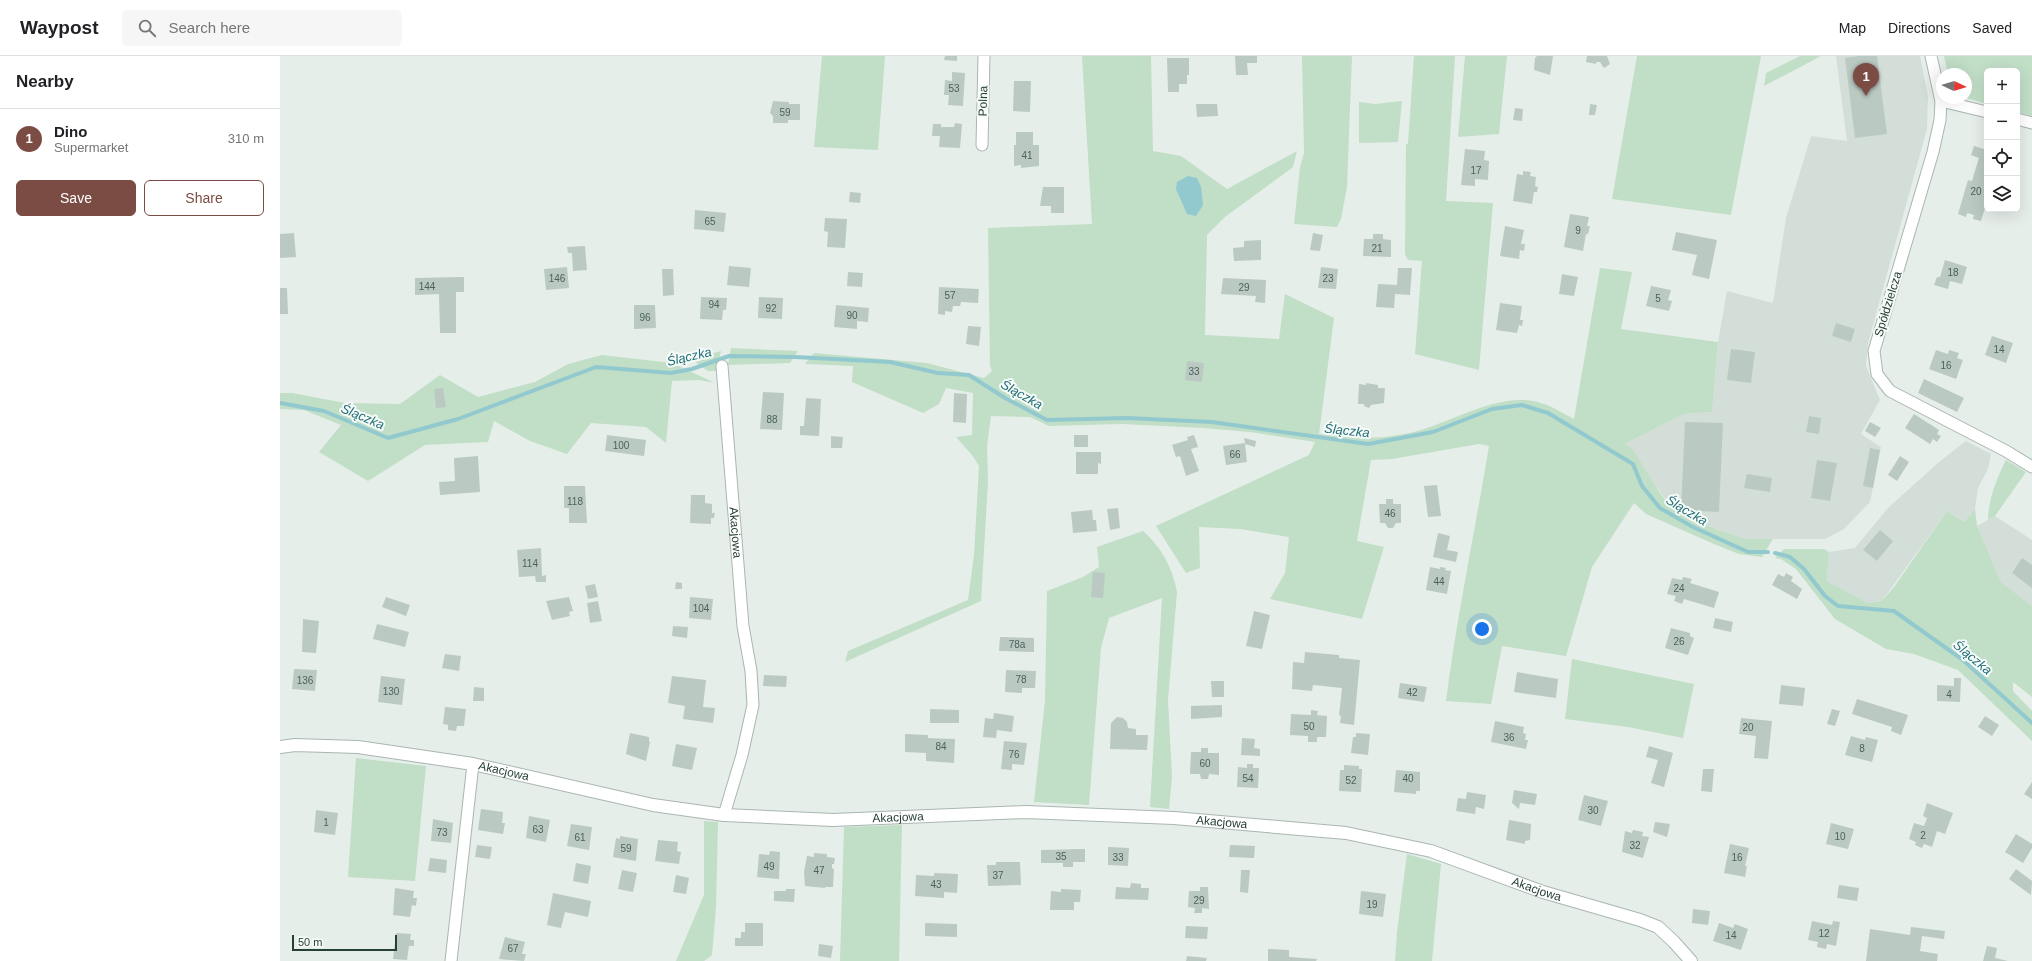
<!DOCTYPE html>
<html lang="en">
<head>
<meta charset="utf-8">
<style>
  :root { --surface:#fff; --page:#f6f6f6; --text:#202124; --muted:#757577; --line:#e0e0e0; --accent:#7b4c43 }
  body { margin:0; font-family:Arial,sans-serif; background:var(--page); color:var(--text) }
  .controls { position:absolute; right:12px; top:12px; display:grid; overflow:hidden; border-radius:6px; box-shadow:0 4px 16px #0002 }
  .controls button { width:36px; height:36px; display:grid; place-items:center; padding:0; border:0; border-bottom:1px solid var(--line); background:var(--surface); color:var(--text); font:20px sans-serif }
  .compass { position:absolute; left:1656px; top:12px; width:36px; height:36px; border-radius:50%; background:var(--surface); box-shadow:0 4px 16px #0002; rotate:94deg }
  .scale { position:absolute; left:12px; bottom:10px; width:105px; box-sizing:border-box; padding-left:4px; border:2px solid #264037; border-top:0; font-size:11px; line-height:14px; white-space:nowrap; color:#264037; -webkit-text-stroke:3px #f7fbf8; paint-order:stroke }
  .you { position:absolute; left:1202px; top:573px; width:14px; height:14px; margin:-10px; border:3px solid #fff; border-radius:50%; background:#1a73e8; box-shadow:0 0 0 6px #1a73e833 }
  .badge { display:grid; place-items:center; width:26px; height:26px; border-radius:50%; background:var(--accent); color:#fff; font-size:13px; font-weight:700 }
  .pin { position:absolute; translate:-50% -33px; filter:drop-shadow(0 1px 2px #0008) }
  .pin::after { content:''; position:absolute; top:21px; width:14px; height:12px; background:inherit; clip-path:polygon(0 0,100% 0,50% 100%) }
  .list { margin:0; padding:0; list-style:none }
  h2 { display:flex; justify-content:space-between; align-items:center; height:52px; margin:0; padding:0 16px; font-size:17px }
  h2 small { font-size:13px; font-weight:400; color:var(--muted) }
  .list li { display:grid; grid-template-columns:26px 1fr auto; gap:12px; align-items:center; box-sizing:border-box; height:60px; padding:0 16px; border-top:1px solid var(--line) }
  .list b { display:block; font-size:15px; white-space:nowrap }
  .list p { margin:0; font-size:13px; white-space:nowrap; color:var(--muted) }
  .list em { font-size:13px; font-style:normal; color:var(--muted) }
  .actions { display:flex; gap:8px; padding:12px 16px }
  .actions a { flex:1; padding:9px 0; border:1px solid var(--accent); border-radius:6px; text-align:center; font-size:14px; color:var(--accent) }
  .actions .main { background:var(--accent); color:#fff }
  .icon { flex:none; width:22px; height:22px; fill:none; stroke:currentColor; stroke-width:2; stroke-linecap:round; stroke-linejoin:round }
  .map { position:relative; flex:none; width:1752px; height:905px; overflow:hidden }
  header { display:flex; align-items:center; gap:24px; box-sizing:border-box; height:56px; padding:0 20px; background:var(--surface); border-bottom:1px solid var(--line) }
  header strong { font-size:19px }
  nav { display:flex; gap:22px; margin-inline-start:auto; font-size:14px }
  .search { width:280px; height:36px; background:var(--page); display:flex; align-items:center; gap:10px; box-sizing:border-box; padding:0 14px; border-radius:6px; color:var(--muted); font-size:15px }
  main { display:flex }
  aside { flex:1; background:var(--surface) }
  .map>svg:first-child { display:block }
  .built { fill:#d4ded9 }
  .green { fill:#c1dec7 }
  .water { fill:#92c9cf }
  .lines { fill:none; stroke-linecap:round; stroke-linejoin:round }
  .stream { stroke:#92c9cf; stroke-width:4 }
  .building { fill:#bbc9c3 }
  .minor-casing { stroke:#a9b6b1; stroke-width:13 }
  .tertiary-casing { stroke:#a9b6b1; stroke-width:14 }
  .minor { stroke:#fff; stroke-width:11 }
  .tertiary { stroke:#fff; stroke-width:12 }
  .labels { text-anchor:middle; stroke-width:4; stroke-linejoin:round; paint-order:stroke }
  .number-label { font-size:10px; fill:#4b625a }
  .street-label { font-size:12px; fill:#264037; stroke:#f7fbf8 }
  .water-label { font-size:13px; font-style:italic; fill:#226f79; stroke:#f7fbf8 }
</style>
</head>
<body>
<header>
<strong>Waypost</strong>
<div class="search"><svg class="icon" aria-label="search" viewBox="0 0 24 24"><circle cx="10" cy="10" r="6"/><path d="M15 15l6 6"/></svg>Search here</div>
<nav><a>Map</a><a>Directions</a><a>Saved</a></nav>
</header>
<main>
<aside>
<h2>Nearby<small></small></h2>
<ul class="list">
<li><span class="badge">1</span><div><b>Dino</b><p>Supermarket</p></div><em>310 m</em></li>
</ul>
<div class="actions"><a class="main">Save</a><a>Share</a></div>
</aside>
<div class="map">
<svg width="1752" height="905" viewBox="0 0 1752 905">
  <rect width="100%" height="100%" fill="#e6eeea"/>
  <g class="built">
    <polygon points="1556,0 1640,0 1648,40 1647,73 1588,287 1586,310 1600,344 1581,378 1601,391 1590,446 1564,473 1545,483 1467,483 1438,474 1402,459 1389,448 1345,388 1404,358 1432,356 1438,286 1447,235 1493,247 1506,162 1531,80 1567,85"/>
    <polygon points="1686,385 1711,398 1708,413 1698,432 1695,453 1684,466 1667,455 1602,545 1588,547 1547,525 1549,496 1575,492 1608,452 1659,406"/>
    <polygon points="1715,460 1752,484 1752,550 1721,526 1697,470"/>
  </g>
  <g class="green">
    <polygon points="542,0 605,0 598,94 534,91"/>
    <path d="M802 0H871L873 95 901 100 947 133 1017 95 1013 111 945 161 927 179 925 279 999 283 1005 238 1054 262 1039 378C1070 382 1093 384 1124 378 1167 371 1217 333 1261 347 1272 350 1284 358 1294 363L1320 212 1352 216 1341 273 1438 286 1432 356 1404 358 1345 388 1353 394 1380 437 1389 448 1402 459 1438 474 1467 483H1493L1482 501 1459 498 1434 488 1366 458 1354 447 1312 511 1286 600 1222 590 1211 648 1166 645C1177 559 1195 475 1209 390L1199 388 1112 403 1091 404 1077 485 1104 491 1082 563 990 543 1005 517 1009 481 960 473 919 471 920 512 906 517 876 470 1029 399 1035 386 970 376 923 372 842 368 769 370 750 361 711 360 707 390 708 426 701 545 565 606 568 595 688 544 694 499 699 410 692 399 676 381 692 379 693 337 666 332 659 348 643 357 572 326 573 310 525 308 534 297 647 307 704 322 712 315 710 309 708 172 812 168Z"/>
    <polygon points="1022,0 1072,0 1067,131 1061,163 1057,171 1014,168 1020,112 1024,97"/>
    <polygon points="1134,0 1175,0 1166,145 1213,147 1199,314 1135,298 1142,205 1128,204 1125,198 1126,89 1128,87"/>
    <polygon points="1185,0 1227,0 1219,78 1178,81"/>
    <polygon points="1357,0 1481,0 1451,159 1332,143"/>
    <polygon points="1520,0 1541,0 1484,30 1486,17"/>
    <polygon points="1664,0 1752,0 1752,60 1737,56 1737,15 1707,15 1707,48 1686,42 1686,18 1668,18"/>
    <polygon points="1122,45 1118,86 1079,87 1079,46 1095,48"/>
    <polygon points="451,292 518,295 510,307 448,309"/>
    <polygon points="441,295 438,308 439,315 428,315 411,303"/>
    <polygon points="322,299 392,307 435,327 419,324 392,325 386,387 366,371 311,367 287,398 250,385 214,365 208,386 145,389 88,425 39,396 61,369 24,354 0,353 0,337 12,337 65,347 120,348 160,319 198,341 255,326 288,308"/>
    <path d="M1726 404 1746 416 1715 460 1708 464C1709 441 1716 424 1726 404Z"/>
    <polygon points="1695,453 1697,470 1721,526 1752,550 1752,641 1733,626 1733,635 1752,655 1752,685 1678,614 1634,598 1606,593 1555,563 1516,513 1501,503 1495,502 1504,493 1544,493 1549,496 1547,525 1588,547 1602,545 1614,531 1667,455 1684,466"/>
    <path d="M863 475C882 492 892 511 897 536L888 644 892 721 889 753 870 751 882 542 829 562 821 592 809 749 754 746 765 645 767 535 803 521 819 511 817 491Z"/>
    <polygon points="1292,603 1414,628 1403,682 1348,671 1285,663"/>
    <polygon points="76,702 146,710 135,825 68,821"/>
    <polygon points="424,765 438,766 436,851 432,899 424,905 396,905 424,839"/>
    <polygon points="622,769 619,905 560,905 564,771"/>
    <polygon points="1127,798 1161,808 1152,905 1115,905 1117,876"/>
  </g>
  <polygon class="water" points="908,120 917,122 921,131 923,149 916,160 907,158 896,133 897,126"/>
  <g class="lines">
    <g class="stream">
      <polyline points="0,347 44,355 108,382 178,363 316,311 391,317 412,313 449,300 515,301 610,306 658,317 689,319 725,342 767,364 847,362 932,366 1088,388 1153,376 1212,353 1242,349 1268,357 1353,408 1362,430 1380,452 1413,471 1468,496 1488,496"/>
      <polyline points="1495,497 1510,501 1524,513 1545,540 1558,550 1614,555 1683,604 1752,667"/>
    </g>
  </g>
  <g class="building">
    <polygon points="665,0 677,0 677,5 664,4"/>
    <polygon points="955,0 977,0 977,7 967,7 968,19 956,19"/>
    <polygon points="1257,0 1273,0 1270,19 1254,14 1255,2"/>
    <polygon points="1307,0 1327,0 1330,8 1324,12 1320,6 1316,6 1316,8 1306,6"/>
    <polygon points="1578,0 1597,0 1607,78 1575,82 1565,2"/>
    <polygon points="887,2 909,2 909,19 907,19 907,28 899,28 899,36 888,36"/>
    <polygon points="672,16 685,17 683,50 668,49 669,39 664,39 665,24 672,25"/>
    <polygon points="734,25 751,25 750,56 733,55"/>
    <polygon points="493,45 509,46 509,48 520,48 520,64 508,64 508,67 493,67 493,60 490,57"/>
    <polygon points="916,48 937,48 938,60 917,61"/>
    <polygon points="1310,48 1317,49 1315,59 1309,59"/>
    <polygon points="1235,52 1243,53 1242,65 1233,64"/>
    <polygon points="675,67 682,68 680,92 659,91 660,80 652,80 653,68 661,68 661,71 674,71"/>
    <polygon points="736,76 753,76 753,89 759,89 759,110 741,112 741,109 734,110 734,89 736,89"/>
    <polygon points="1694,90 1707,94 1707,146 1701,165 1693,163 1694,159 1687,157 1686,161 1678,158 1688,124 1692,125 1699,102 1691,99"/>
    <polygon points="1185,93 1205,95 1204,104 1209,105 1208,124 1195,123 1195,130 1181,129"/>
    <polygon points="1243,115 1251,116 1250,120 1256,121 1255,130 1258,131 1257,136 1254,136 1252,148 1233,145 1237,118 1243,119"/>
    <polygon points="763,131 784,131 784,157 771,157 771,150 760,150"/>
    <polygon points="570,136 581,137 580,147 569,146"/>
    <polygon points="415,154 446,157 444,176 414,173"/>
    <polygon points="1290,158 1309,161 1307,170 1310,170 1308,178 1306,178 1303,195 1284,191"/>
    <polygon points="545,162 567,163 565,192 547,191 548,176 544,175"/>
    <polygon points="1225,170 1244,174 1241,188 1245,188 1244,195 1240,194 1239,203 1220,200"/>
    <polygon points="1396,176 1437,184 1429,223 1412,219 1417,199 1392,194"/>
    <polygon points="14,177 16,201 0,202 0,178"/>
    <polygon points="1033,177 1043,179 1040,195 1030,194"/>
    <polygon points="1093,178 1103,178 1103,183 1111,184 1111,201 1083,200 1084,183 1093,183"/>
    <polygon points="981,184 981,204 954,205 953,192 964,191 964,185"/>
    <polygon points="305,190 307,214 293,215 292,197 288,197 287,191"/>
    <polygon points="1665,204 1687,211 1682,228 1670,225 1668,233 1654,229 1657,221 1660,221"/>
    <polygon points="449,210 471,212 469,231 447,229"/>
    <polygon points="287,211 289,232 266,234 264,213"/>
    <polygon points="1041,211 1058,213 1056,233 1038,232"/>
    <polygon points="1118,212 1132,212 1130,239 1115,238 1114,252 1096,251 1098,228 1117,229"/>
    <polygon points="382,213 393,213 394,239 383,240"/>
    <polygon points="568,216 583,217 582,231 567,230"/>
    <polygon points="1282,218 1298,221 1294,240 1279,238"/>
    <polygon points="184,221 184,236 176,236 176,277 160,277 159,238 135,239 135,222"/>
    <polygon points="943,222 986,224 985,247 975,246 976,240 941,238"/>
    <polygon points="1371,230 1391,234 1388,244 1392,245 1389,255 1366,250"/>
    <polygon points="659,231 699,233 698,247 681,246 680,250 673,250 672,256 665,255 665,259 658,258"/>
    <polygon points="0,232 7,232 8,258 0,258"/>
    <polygon points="421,241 447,242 446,254 443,254 442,264 420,263"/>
    <polygon points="479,241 503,242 502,263 478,262"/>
    <polygon points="1220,247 1242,250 1240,264 1243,264 1242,270 1239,269 1237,277 1216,274"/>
    <polygon points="354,249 375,249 376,272 354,273"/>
    <polygon points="556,249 589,252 588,266 577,265 577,273 554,271"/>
    <polygon points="1556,267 1575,273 1571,286 1552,280"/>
    <polygon points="688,270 701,271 699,290 686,288"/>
    <polygon points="1712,280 1733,287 1726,307 1705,299"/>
    <polygon points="1451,293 1475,296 1471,327 1447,324"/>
    <polygon points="1656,294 1668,298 1669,294 1679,297 1677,302 1683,304 1676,323 1649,313"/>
    <polygon points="907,305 924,307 922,326 905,324"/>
    <polygon points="1644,323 1684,342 1677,356 1638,337"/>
    <polygon points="1086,327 1098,329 1098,332 1105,332 1104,347 1091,349 1089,352 1084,350 1084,348 1078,348 1079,328 1086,329"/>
    <polygon points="163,332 166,351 156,352 154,333"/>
    <polygon points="483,336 504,337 502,374 480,373"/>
    <polygon points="674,337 687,338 686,367 673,366"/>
    <polygon points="526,342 541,343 539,380 520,379 520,370 524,370"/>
    <polygon points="1634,358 1659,374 1657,378 1661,380 1657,386 1653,383 1650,388 1625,372"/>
    <polygon points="1529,360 1541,362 1539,378 1526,376"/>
    <polygon points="1405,366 1443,367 1439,456 1401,454"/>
    <polygon points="1590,366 1601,372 1595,381 1585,375"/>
    <polygon points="327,379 366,384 364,400 325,395"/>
    <rect x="794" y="379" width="14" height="12"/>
    <polygon points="914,379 918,391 911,393 919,415 906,420 900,400 896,401 892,389 908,384 907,381"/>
    <polygon points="551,380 563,381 562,392 551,392"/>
    <polygon points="964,382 976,385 975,391 965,388 967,406 946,409 943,390 965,387"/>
    <polygon points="1590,392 1600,394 1593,432 1583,430"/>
    <polygon points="796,396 821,396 821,408 818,407 818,418 796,418"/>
    <polygon points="198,400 200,436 160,439 159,426 175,425 174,402"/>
    <polygon points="1620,400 1629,406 1617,425 1608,419"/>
    <polygon points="1537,404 1557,407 1550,445 1531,442"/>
    <polygon points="1467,418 1492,422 1490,436 1464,432"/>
    <polygon points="1157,429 1161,460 1148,461 1144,430"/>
    <polygon points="284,430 305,430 307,467 289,467 289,452 284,452"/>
    <polygon points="411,439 425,439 425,447 432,448 432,457 435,457 434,462 431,462 431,468 410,467"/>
    <polygon points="1106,443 1113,443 1113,448 1121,448 1121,467 1116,467 1113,472 1108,472 1105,467 1100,467 1099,448 1106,448"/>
    <polygon points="838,452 840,472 830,474 827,453"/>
    <polygon points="812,454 813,464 816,464 817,475 793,477 791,456"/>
    <polygon points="1600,474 1613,485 1597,505 1583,494"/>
    <polygon points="1158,477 1170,480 1167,494 1178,496 1176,506 1153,501"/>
    <polygon points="261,492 262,520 266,519 266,526 256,526 255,520 239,521 237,494"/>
    <polygon points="1742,502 1752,509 1752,532 1732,517"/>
    <polygon points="1150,511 1160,513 1160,511 1166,512 1165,514 1171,515 1167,538 1146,534"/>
    <polygon points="813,516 825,517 823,542 811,541"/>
    <polygon points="1506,517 1513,521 1511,525 1522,533 1517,543 1492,529 1498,518 1504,521"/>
    <polygon points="1403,521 1412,523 1410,527 1439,536 1434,552 1404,543 1402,548 1394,545 1396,540 1387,538 1392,522 1402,524"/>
    <polygon points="396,526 402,527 402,533 395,533"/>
    <polygon points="315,528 318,541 308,543 305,530"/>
    <polygon points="106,541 130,549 126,560 102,551"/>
    <polygon points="289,541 293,555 289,556 290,560 272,564 266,545"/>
    <polygon points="410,541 433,543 431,564 409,562"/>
    <polygon points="318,545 322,565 310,567 307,547"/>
    <polygon points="974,555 990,559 982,593 966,590"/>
    <polygon points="1435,562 1453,566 1451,576 1433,572"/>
    <polygon points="23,563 39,565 36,597 22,596"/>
    <polygon points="97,568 129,576 125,591 93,583"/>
    <polygon points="393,570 408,571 407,582 392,580"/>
    <polygon points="1391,572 1410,577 1410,580 1414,582 1408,599 1385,592"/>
    <polygon points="720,581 754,582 754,596 719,595"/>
    <polygon points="1025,596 1059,599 1059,602 1080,604 1074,669 1060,667 1061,660 1059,659 1062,632 1033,629 1032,635 1012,633 1013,606 1024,607"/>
    <polygon points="165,598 181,600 179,615 162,612"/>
    <polygon points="14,613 37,614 35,635 12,633"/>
    <polygon points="726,614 756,615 755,632 742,632 742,637 725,636"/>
    <polygon points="1237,616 1278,623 1276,642 1234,636"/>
    <polygon points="484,619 507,620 506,631 483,630"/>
    <polygon points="101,620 125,623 122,649 98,646"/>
    <polygon points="392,620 426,624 423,651 435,652 433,667 403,663 405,650 388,647"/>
    <polygon points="1674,622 1681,622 1680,646 1657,645 1657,629 1674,630"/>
    <polygon points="931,625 944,625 944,641 932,641"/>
    <polygon points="1120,627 1147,631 1144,646 1118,642"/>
    <polygon points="1501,629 1525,632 1523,650 1499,648"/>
    <polygon points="194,631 204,632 204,645 193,645"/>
    <polygon points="1577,643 1628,659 1621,679 1611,675 1612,671 1572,658"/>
    <polygon points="942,649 942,661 911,663 911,650"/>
    <polygon points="165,651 186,653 184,670 177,670 176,675 168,674 168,669 163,668"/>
    <polygon points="650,653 679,654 679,667 650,667"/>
    <polygon points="1552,653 1560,655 1555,670 1547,668"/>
    <polygon points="1031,654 1038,655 1037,659 1047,660 1046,681 1037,681 1037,686 1028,686 1028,680 1010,679 1011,658 1031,659"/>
    <polygon points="714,657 734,660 732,676 717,674 716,682 703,681 705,662 713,663"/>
    <polygon points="1705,660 1719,669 1712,680 1698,671"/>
    <polygon points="837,661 843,662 847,666 848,672 856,673 856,679 868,679 867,694 830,693 831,667"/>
    <polygon points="1461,662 1492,665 1488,703 1474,702 1476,680 1459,678"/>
    <polygon points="1215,665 1244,671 1243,677 1246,678 1245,684 1248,684 1246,693 1211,686"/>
    <polygon points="350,677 369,681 369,685 370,686 366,705 346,698"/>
    <polygon points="1076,677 1090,678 1088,699 1071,697 1073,681 1076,681"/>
    <polygon points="625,678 648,679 648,682 675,683 674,707 646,705 646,697 625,696"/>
    <polygon points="1571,680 1585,684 1586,681 1598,684 1592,706 1565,699"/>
    <polygon points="962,682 975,683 974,692 980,693 980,700 961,699"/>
    <polygon points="724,685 747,687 744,709 732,708 732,714 721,713"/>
    <polygon points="396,688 417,692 412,714 392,710"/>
    <polygon points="1369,690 1393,697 1384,731 1371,727 1378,704 1366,701"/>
    <polygon points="921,692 928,692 928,697 939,697 939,719 929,718 928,723 921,723 920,718 910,718 911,696 921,696"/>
    <polygon points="967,708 973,708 973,712 979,712 978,732 957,731 958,711 967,712"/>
    <polygon points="1064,709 1079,710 1079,713 1082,713 1081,736 1059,735 1060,714 1064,714"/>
    <polygon points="1423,713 1434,713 1432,736 1421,735"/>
    <polygon points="1116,714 1140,716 1140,735 1136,735 1136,738 1114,736"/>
    <polygon points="1752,726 1752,743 1744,738"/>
    <polygon points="1234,734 1257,738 1255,749 1240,747 1239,753 1232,747"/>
    <polygon points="1187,736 1206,739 1204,753 1196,751 1195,758 1176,755 1178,742 1186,743"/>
    <polygon points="1304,739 1328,745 1321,770 1298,764"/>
    <polygon points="1647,747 1673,757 1665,778 1657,775 1652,791 1644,788 1642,792 1635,789 1636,786 1629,783 1634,767 1644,770 1647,762 1643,760"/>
    <polygon points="201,753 223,756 222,767 225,767 223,778 198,774"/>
    <polygon points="36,754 58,757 55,779 34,776"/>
    <polygon points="249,760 270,764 266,786 246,782"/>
    <polygon points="153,763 173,767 171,787 151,785"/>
    <polygon points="1229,764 1251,768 1250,784 1245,785 1245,788 1226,784"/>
    <polygon points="1375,766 1390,768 1387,781 1373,776"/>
    <polygon points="1551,767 1574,773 1568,793 1546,788"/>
    <polygon points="291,768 312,771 309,794 287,790"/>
    <polygon points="1353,774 1363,776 1362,780 1369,781 1363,802 1342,796 1345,775 1352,777"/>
    <polygon points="1736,778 1752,788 1752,792 1743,807 1725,796"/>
    <polygon points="340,780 358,783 356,805 333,801 336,782 340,783"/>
    <polygon points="378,784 398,786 397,795 401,796 399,808 375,805"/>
    <polygon points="1450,788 1469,792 1465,810 1467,810 1465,821 1444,817"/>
    <polygon points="197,789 212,791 210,803 195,801"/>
    <polygon points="950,789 975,790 974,802 949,801"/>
    <polygon points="828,791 849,792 848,810 828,809"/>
    <polygon points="800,793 805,793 805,806 793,806 793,811 783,811 783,807 761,807 761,794"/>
    <polygon points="490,795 500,796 499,823 477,821 479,798 489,799"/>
    <polygon points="534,797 547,798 547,801 555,802 554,808 552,808 552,813 554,812 553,831 545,831 545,832 525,830 524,816 527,800 534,801"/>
    <polygon points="150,802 167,804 166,817 148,815"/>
    <polygon points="716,806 740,806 741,829 708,830 707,809 716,809"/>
    <polygon points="296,807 311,810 308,828 293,825"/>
    <polygon points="1736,813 1752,825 1751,839 1729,823"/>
    <polygon points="342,814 357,817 353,836 338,833"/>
    <polygon points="961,814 970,814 968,837 960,836"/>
    <polygon points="654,817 678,818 677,837 664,836 664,842 635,840 636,819 654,820"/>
    <polygon points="396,819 409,822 406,838 393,836"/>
    <polygon points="851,827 861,828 861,832 869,832 868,844 835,843 836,831 850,832"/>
    <polygon points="1559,829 1579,832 1577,845 1557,842"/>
    <polygon points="920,831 928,831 929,853 922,852 922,857 914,857 915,852 908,851 909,835 920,835"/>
    <polygon points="115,832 134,835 133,842 137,842 136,850 132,849 130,861 113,859"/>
    <polygon points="506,833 515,833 514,846 494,845 494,835 506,835"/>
    <polygon points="781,833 801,834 800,846 794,846 794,854 770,854 771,835 781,836"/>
    <polygon points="1081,835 1106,838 1103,861 1079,858"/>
    <polygon points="273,837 311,845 308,861 285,856 281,872 267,869"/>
    <polygon points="1413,853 1430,855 1428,869 1412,867"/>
    <polygon points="1532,865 1552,869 1553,865 1560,866 1556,890 1547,888 1546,893 1537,891 1538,886 1528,884"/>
    <polygon points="465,867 483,867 483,890 455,890 455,882 461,882 461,876 465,876"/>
    <polygon points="645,867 677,868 677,881 645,880"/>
    <polygon points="1439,867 1453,872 1455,868 1468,873 1461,894 1433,885"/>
    <polygon points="906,870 928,871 927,883 905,882"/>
    <polygon points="1631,871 1665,875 1664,883 1642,880 1640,895 1658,898 1657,905 1586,905 1590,873 1630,879"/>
    <polygon points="116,877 131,878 130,884 134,884 134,890 129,890 127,904 113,903"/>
    <polygon points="225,881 245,886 242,898 246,898 244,905 219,903"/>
    <polygon points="539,888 553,890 551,902 538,900"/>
    <polygon points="1707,890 1717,892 1715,902 1728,905 1703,905"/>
    <polygon points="988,893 1009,894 1009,901 1037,903 1036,905 988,905"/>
    <polygon points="907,900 927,902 926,905 906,905"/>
  </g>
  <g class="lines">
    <g class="minor-casing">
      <g id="minor">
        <polyline points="1651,0 1661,45 1660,64 1653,96 1594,295 1597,318 1610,335 1726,395 1752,411"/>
        <polyline points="1661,45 1707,56"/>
        <polyline points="1737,63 1752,67"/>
        <polyline points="702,89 704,0"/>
        <path id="s1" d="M442 310 463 570 471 615 473 649 462 699 444 759"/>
        <polyline points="171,905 193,708"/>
      </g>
    </g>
    <g class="tertiary-casing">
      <g id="tertiary">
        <path id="s2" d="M0 691 15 689 78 691 193 708 373 749 444 759 553 764 746 756 894 762 1066 777 1151 795 1263 836 1360 864 1378 871 1394 886 1411 905"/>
      </g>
    </g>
    <use href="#minor" class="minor"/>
    <use href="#tertiary" class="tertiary"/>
  </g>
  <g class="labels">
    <g class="number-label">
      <text x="674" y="36">53</text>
      <text x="505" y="60">59</text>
      <text x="747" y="103">41</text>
      <text x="1196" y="118">17</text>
      <text x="1696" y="139">20</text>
      <text x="430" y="169">65</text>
      <text x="1298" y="178">9</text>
      <text x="1097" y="196">21</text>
      <text x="1673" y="220">18</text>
      <text x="277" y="226">146</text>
      <text x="1048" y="226">23</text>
      <text x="147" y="234">144</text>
      <text x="964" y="235">29</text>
      <text x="670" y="243">57</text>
      <text x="1378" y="246">5</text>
      <text x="434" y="252">94</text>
      <text x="491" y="256">92</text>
      <text x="572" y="263">90</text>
      <text x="365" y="265">96</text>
      <text x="1719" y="297">14</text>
      <text x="1666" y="313">16</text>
      <text x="914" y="319">33</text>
      <text x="492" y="367">88</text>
      <text x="341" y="393">100</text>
      <text x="955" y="402">66</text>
      <text x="295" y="449">118</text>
      <text x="1110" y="461">46</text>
      <text x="250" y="511">114</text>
      <text x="1159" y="529">44</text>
      <text x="1399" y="536">24</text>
      <text x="421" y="556">104</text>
      <text x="1399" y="589">26</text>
      <text x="737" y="592">78a</text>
      <text x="741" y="627">78</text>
      <text x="25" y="628">136</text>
      <text x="111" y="639">130</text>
      <text x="1132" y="640">42</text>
      <text x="1669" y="642">4</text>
      <text x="1029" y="674">50</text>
      <text x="1468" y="675">20</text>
      <text x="1229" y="685">36</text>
      <text x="661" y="694">84</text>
      <text x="1582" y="696">8</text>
      <text x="734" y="702">76</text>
      <text x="925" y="711">60</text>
      <text x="968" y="726">54</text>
      <text x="1128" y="726">40</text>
      <text x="1071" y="728">52</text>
      <text x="1313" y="758">30</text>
      <text x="46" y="770">1</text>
      <text x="258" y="777">63</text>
      <text x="162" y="780">73</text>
      <text x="1643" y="783">2</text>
      <text x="1560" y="784">10</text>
      <text x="300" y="785">61</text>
      <text x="1355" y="793">32</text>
      <text x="346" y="796">59</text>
      <text x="781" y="804">35</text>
      <text x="838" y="805">33</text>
      <text x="1457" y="805">16</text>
      <text x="489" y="814">49</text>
      <text x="539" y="818">47</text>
      <text x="718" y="823">37</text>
      <text x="656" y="832">43</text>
      <text x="919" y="848">29</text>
      <text x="1092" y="852">19</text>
      <text x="1544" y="881">12</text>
      <text x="1451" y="883">14</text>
      <text x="233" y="896">67</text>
    </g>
    <g class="street-label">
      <text transform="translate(703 45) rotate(-89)" y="4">Polna</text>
      <text transform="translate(1608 248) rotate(-73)" y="4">Spółdzielcza</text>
      <text dy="4" stroke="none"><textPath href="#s1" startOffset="167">Akacjowa</textPath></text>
      <text dy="4" stroke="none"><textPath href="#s2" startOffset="226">Akacjowa</textPath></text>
      <text dy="4" stroke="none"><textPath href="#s2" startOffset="625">Akacjowa</textPath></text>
      <text dy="4" stroke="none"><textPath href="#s2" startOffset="949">Akacjowa</textPath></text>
      <text dy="4" stroke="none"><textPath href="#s2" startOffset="1273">Akacjowa</textPath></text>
    </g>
    <g class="water-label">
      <text transform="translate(409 300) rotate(-13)" y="5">Ślączka</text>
      <text transform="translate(742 338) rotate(30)" y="5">Ślączka</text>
      <text transform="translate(83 360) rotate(23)" y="5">Ślączka</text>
      <text transform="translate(1067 374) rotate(6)" y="5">Ślączka</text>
      <text transform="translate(1407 454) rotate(31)" y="5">Ślączka</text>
      <text transform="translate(1693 601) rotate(40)" y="5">Ślączka</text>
    </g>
  </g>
</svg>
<div class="controls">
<button>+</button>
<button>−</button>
<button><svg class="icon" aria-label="locate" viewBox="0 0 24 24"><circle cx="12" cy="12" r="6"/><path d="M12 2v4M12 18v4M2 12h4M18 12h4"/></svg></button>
<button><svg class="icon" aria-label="layers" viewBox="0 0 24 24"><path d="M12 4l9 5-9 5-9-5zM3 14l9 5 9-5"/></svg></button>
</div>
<svg class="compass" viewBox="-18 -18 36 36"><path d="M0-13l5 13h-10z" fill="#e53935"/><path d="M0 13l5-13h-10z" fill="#757577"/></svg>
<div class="scale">50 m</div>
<div class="you"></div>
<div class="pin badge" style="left:1586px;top:40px">1</div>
</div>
</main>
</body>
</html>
